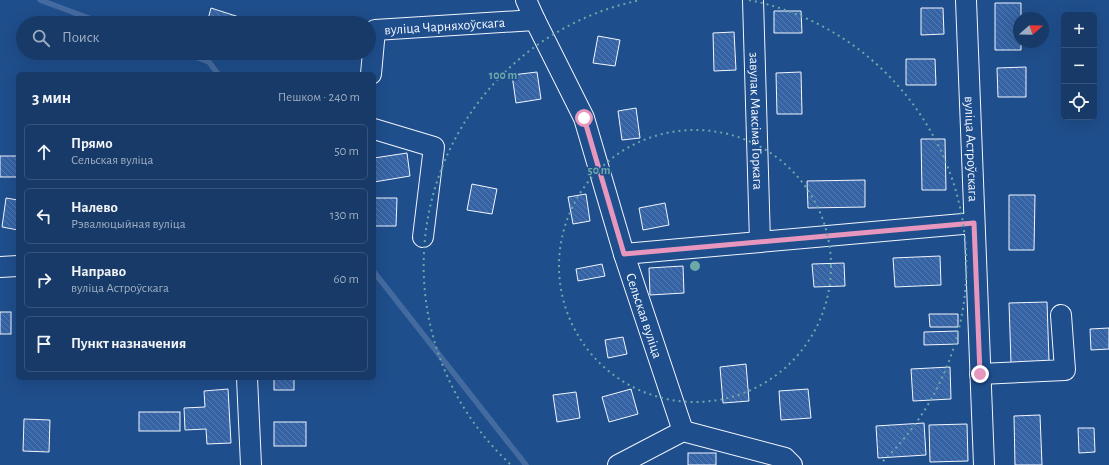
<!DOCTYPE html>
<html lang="ru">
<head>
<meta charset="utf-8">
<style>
  :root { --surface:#173a69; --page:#20416f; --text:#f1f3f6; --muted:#9eadc0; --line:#36547d }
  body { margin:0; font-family:"Alegreya Sans",sans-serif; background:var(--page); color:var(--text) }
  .controls { position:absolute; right:12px; top:12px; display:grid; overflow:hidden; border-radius:6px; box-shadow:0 4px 16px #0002 }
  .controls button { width:36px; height:36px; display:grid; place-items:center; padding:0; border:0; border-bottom:1px solid var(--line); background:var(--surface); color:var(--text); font:20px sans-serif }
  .compass { position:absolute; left:1013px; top:12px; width:36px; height:36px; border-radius:50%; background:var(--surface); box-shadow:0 4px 16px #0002; rotate:70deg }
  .stop { position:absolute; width:12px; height:12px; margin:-9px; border:3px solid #e797bd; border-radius:50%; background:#fff }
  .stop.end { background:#e797bd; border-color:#fff; box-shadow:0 1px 4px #0008 }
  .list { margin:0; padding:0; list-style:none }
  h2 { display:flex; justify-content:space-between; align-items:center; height:52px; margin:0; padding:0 16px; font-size:17px }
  h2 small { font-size:13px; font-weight:400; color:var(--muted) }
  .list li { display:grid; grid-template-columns:26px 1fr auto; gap:12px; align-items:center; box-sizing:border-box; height:56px; margin:0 8px 8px; padding:0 8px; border:1px solid var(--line); border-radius:6px }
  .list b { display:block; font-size:15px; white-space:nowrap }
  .list p { margin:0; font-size:13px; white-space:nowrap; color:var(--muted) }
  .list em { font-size:13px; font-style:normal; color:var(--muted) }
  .icon { flex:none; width:22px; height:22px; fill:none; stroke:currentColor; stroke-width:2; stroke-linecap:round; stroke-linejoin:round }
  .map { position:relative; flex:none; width:1109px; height:465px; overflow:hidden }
  .search { position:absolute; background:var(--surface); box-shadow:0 4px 16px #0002; left:16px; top:16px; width:360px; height:44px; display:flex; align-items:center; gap:10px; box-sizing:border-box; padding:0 14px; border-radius:22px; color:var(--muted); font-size:15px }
  .panel { position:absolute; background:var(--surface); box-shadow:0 4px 16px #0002; left:16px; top:72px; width:360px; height:308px; border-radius:6px }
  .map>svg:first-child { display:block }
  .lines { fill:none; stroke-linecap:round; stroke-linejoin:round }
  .stream { stroke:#446ba0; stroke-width:5.5 }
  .building { fill:url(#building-back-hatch); stroke:#f2f6ff }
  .minor-casing { stroke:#f2f6ff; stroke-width:22 }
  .minor { stroke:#1f4e8c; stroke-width:20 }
  .route { stroke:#e797bd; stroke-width:5 }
  .ring { fill:none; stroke:#6aa9a8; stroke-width:2; stroke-dasharray:2 4 }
  .labels { text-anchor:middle; stroke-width:3; stroke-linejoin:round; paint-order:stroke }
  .street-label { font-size:14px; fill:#f2f6ff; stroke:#1f4e8c }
  .centre { fill:#6aa9a8; stroke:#1f4e8c; stroke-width:2 }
  .ring-label { font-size:12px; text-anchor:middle; font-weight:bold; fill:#6aa9a8; stroke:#1f4e8c; stroke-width:3; stroke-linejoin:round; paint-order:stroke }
</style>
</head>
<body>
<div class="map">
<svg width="1109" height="465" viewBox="0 0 1109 465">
  <defs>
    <pattern id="building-back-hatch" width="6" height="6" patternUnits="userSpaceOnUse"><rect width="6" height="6" fill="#3563a3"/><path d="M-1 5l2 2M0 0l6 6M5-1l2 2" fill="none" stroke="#537ab1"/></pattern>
  </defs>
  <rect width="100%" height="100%" fill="#1f4e8c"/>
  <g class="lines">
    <g class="stream">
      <polyline points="40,0 102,23"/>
      <polyline points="184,53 209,62 218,74"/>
      <polyline points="374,272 526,465"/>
    </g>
  </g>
  <g class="building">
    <polygon points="995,3 1021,3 1021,18 1019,18 1019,42 1021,42 1021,50 995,50"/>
    <polygon points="211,8 239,17 237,23 207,23"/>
    <polygon points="921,8 943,8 944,34 921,35"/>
    <polygon points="774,11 801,11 802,33 774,33"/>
    <polygon points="734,32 736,70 714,71 713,33"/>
    <polygon points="598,36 620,40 615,66 593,63"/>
    <polygon points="326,53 352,53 351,55"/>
    <polygon points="906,59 935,59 936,85 906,85"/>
    <polygon points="1026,67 1026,97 998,97 997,68"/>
    <polygon points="537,72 541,99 516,103 512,75"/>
    <polygon points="801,72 802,114 777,114 776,73"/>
    <polygon points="636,108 640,138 622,140 618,111"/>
    <polygon points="921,139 945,139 946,190 922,190"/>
    <polygon points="407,153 410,176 374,182 374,158"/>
    <rect x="0" y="156" width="18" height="21"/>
    <polygon points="865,180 865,207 808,208 807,181"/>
    <polygon points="472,184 497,189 492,214 467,210"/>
    <polygon points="586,194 590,221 573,224 568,197"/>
    <polygon points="1009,195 1035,195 1034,250 1009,250"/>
    <polygon points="6,198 18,200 18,230 2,227"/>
    <polygon points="374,198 397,198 396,226 374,226"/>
    <polygon points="665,203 669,225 643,230 639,208"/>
    <polygon points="940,256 941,285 895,287 893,258"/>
    <polygon points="844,263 845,286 814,287 812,264"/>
    <polygon points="602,264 605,276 578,281 576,269"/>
    <polygon points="683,266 684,293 650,295 649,268"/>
    <polygon points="1047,302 1049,361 1011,363 1009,303"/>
    <rect x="0" y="312" width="11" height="22"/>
    <polygon points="929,314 958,314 958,327 930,327"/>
    <polygon points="1109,328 1109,349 1091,350 1090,329"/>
    <polygon points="958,331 958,344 924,345 924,332"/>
    <polygon points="623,337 627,354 608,358 605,340"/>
    <polygon points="746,364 749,401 723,403 720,367"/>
    <polygon points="950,367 951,399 913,401 911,369"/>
    <rect x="274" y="378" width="20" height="12"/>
    <polygon points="228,389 231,443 207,444 206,429 185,430 184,408 205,407 204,391"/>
    <polygon points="631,389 638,414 609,422 602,397"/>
    <polygon points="808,389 811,418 781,420 779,391"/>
    <polygon points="576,392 580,418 557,422 553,395"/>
    <rect x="139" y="412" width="41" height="19"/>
    <polygon points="1040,415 1042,465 1015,465 1014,416"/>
    <polygon points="24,419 50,420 49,452 23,451"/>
    <rect x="274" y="422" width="32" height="24"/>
    <polygon points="924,423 926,455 878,458 876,426"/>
    <polygon points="967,424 968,461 930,462 929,425"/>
    <polygon points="1078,428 1094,428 1095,452 1079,453"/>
    <rect x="688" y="453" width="28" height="12"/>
  </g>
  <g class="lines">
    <g class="minor-casing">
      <g id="minor">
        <path id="s1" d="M526 0 535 20 584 118 624 254 683 431"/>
        <path id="s2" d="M753 0 760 242"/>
        <path id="s3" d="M966 0 984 465"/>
        <path id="s4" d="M371 74 375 30 535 20"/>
        <polyline points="374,129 434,147 423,237"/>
        <polyline points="624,254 974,223"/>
        <polyline points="0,267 18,266"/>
        <polyline points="980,374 1065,370 1061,315"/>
        <polyline points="247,378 251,465"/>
        <polyline points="618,465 683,431 785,458 792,465"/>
      </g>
    </g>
    <use href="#minor" class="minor"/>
  </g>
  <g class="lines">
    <polyline class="route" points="584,118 624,254 974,223 980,374"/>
  </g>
  <g class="ring">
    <circle cx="695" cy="266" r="136"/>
    <path d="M510 464A271 271 0 0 1 641 0M749 0A271 271 0 0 1 880 464"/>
  </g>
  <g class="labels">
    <g class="street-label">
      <text dy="5" stroke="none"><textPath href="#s4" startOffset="114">вуліца Чарняхоўскага</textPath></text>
      <text dy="5" stroke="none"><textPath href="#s2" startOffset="121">завулак Максіма Горкага</textPath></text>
      <text dy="5" stroke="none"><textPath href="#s3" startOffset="149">вуліца Астроўскага</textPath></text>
      <text dy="5" stroke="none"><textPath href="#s1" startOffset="338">Сельская вуліца</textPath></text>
    </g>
  </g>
  <circle cx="695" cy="266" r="6" class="centre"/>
  <g class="ring-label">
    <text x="503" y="79">100 m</text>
    <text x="599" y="174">50 m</text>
  </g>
</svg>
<div class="controls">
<button>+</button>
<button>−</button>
<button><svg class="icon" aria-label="locate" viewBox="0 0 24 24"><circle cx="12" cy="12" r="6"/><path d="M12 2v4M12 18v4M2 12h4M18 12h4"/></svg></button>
</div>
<svg class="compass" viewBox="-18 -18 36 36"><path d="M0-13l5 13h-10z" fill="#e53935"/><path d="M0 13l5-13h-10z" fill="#9eadc0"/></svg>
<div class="stop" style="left:584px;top:118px"></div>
<div class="stop end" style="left:980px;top:374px"></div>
<div class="search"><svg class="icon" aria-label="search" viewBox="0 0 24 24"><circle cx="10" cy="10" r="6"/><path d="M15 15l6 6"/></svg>Поиск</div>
<section class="panel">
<h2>3 мин<small>Пешком · 240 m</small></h2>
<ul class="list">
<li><svg class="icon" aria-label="ahead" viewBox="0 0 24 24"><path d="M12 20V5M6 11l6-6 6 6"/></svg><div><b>Прямо</b><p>Сельская вуліца</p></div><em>50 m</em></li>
<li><svg class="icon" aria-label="left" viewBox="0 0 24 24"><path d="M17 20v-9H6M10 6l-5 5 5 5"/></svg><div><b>Налево</b><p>Рэвалюцыйная вуліца</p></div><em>130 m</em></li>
<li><svg class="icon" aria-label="right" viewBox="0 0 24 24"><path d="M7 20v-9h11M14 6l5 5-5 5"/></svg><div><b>Направо</b><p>вуліца Астроўскага</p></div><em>60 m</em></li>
<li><svg class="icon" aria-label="arrive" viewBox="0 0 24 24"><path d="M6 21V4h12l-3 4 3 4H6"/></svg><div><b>Пункт назначения</b></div></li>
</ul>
</section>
</div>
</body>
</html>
